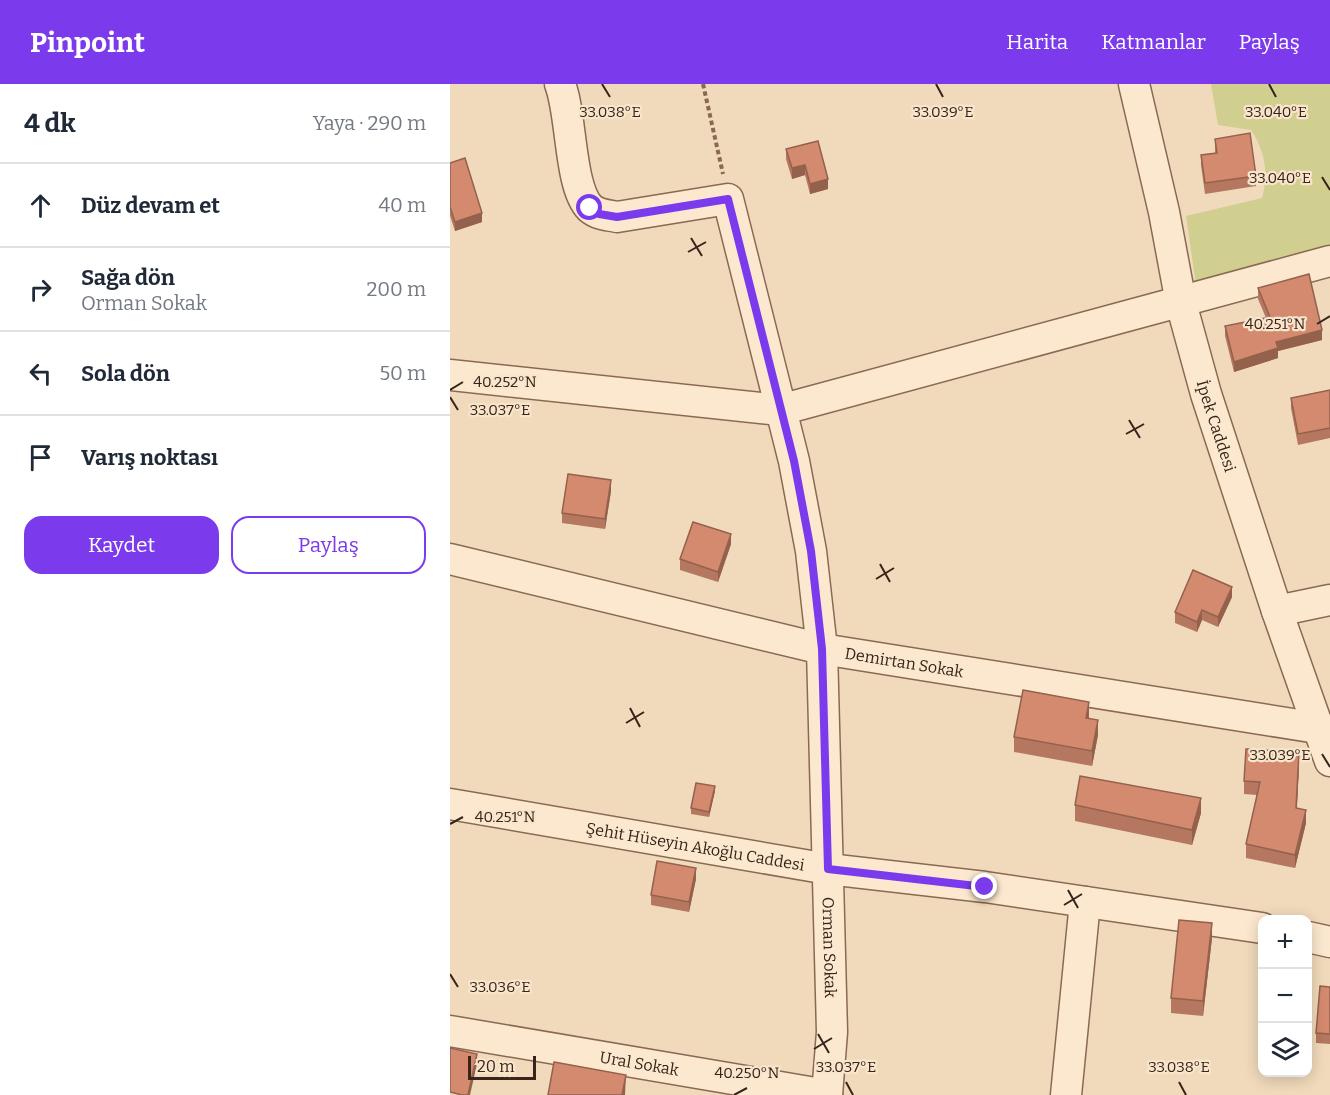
<!DOCTYPE html>
<html lang="tr">
<head>
<meta charset="utf-8">
<style>
  :root { --surface:#fff; --page:#f6f6f7; --text:#1f2937; --muted:#747a83; --line:#e0e1e3; --accent:#7c3aed }
  body { margin:0; font-family:Bitter,serif; background:var(--page); color:var(--text) }
  .controls { position:absolute; right:18px; bottom:18px; display:grid; overflow:hidden; border-radius:12px; box-shadow:0 3px 15px #0003 }
  .controls button { width:54px; height:54px; display:grid; place-items:center; padding:0; border:0; border-bottom:2px solid var(--line); background:var(--surface); color:var(--text); font:30px sans-serif }
  .scale { position:absolute; left:18px; bottom:15px; width:68px; box-sizing:border-box; padding-left:6px; border:3px solid #37241a; border-top:0; font-size:16px; line-height:21px; white-space:nowrap; color:#37241a; -webkit-text-stroke:4px #f8e5cb; paint-order:stroke }
  .stop { position:absolute; width:18px; height:18px; margin:-14px; border:4px solid #7c3aed; border-radius:50%; background:#fff }
  .stop.end { background:#7c3aed; border-color:#fff; box-shadow:0 2px 6px #0008 }
  .list { margin:0; padding:0; list-style:none }
  h2 { display:flex; justify-content:space-between; align-items:center; height:78px; margin:0; padding:0 24px; font-size:26px }
  h2 small { font-size:20px; font-weight:400; color:var(--muted) }
  .list li { display:grid; grid-template-columns:39px 1fr auto; gap:18px; align-items:center; box-sizing:border-box; height:84px; padding:0 24px; border-top:2px solid var(--line) }
  .list b { display:block; font-size:22px; white-space:nowrap }
  .list p { margin:0; font-size:20px; white-space:nowrap; color:var(--muted) }
  .list em { font-size:20px; font-style:normal; color:var(--muted) }
  .actions { display:flex; gap:12px; padding:18px 24px }
  .actions a { flex:1; padding:14px 0; border:2px solid var(--accent); border-radius:18px; text-align:center; font-size:21px; color:var(--accent) }
  .actions .main { background:var(--accent); color:#fff }
  .icon { flex:none; width:33px; height:33px; fill:none; stroke:currentColor; stroke-width:2; stroke-linecap:round; stroke-linejoin:round }
  .map { position:relative; flex:none; width:880px; height:1011px; overflow:hidden }
  header { display:flex; align-items:center; gap:36px; box-sizing:border-box; height:84px; padding:0 30px; background:var(--accent); color:#fff }
  header strong { font-size:28px }
  nav { display:flex; gap:33px; margin-inline-start:auto; font-size:21px }
  main { display:flex }
  aside { flex:1; background:var(--surface) }
  .map>svg:first-child { display:block }
  .green { fill:#d0cf8f }
  .lines { fill:none; stroke-linecap:round; stroke-linejoin:round }
  .minor-casing { stroke:#8a6954; stroke-width:33 }
  .path { stroke:#8a6954; stroke-width:4; stroke-dasharray:4.5 3; stroke-linecap:butt }
  .minor { stroke:#fce8cf; stroke-width:30 }
  .wall { fill:#b5775f }
  .shaded-wall { fill:#94614d }
  .building { fill:#d38a6e; stroke:#94614d; stroke-width:1.5 }
  .route { stroke:#7c3aed; stroke-width:8 }
  .ticks { fill:none; stroke:#37241a; stroke-width:2 }
  .labels { text-anchor:middle; stroke-width:4.5; stroke-linejoin:round; paint-order:stroke }
  .street-label { font-size:16px; fill:#37241a; stroke:#f8e5cb }
  .ticks-label { font-size:15px; text-anchor:middle; fill:#37241a; stroke:#f8e5cb; stroke-width:4.5; stroke-linejoin:round; paint-order:stroke }
</style>
</head>
<body>
<header>
<strong>Pinpoint</strong>
<nav><a>Harita</a><a>Katmanlar</a><a>Paylaş</a></nav>
</header>
<main>
<aside>
<h2>4 dk<small>Yaya · 290 m</small></h2>
<ul class="list">
<li><svg class="icon" aria-label="ahead" viewBox="0 0 24 24"><path d="M12 20V5M6 11l6-6 6 6"/></svg><div><b>Düz devam et</b></div><em>40 m</em></li>
<li><svg class="icon" aria-label="right" viewBox="0 0 24 24"><path d="M7 20v-9h11M14 6l5 5-5 5"/></svg><div><b>Sağa dön</b><p>Orman Sokak</p></div><em>200 m</em></li>
<li><svg class="icon" aria-label="left" viewBox="0 0 24 24"><path d="M17 20v-9H6M10 6l-5 5 5 5"/></svg><div><b>Sola dön</b></div><em>50 m</em></li>
<li><svg class="icon" aria-label="arrive" viewBox="0 0 24 24"><path d="M6 21V4h12l-3 4 3 4H6"/></svg><div><b>Varış noktası</b></div></li>
</ul>
<div class="actions"><a class="main">Kaydet</a><a>Paylaş</a></div>
</aside>
<div class="map">
<svg width="880" height="1011" viewBox="0 0 880 1011">
  <rect width="100%" height="100%" fill="#f1dabb"/>
  <path class="green" d="M761 0H880V167L746 201 736 132 812 114C819 89 815 67 801 46L768 41Z"/>
  <g class="lines">
    <g class="minor-casing">
      <g id="minor">
        <path id="s1" d="M110 0C122 30 119 103 140 124 148 131 158 131 167 133L278 115 344 377 361 467 372 565 382 948 377 1011"/>
        <path id="s2" d="M684 0 714 128 731 219 756 310 827 527 880 677"/>
        <polyline points="0,291 330,326 880,177"/>
        <path id="s3" d="M0 475 372 565 880 646"/>
        <polyline points="827,527 880,516"/>
        <path id="s4" d="M0 720 378 785 535 803 812 844"/>
        <polyline points="858,853 880,858"/>
        <path id="s5" d="M0 947 377 1011"/>
        <polyline points="616,1011 635,818"/>
      </g>
    </g>
    <polyline class="path" points="253,0 273,90"/>
    <use href="#minor" class="minor"/>
  </g>
  <g class="wall">
    <polygon points="765,55 806,92 806,102 755,110 751,81 751,71 765,69"/>
    <polygon points="368,57 378,105 360,110 355,91 342,95 336,75 336,65"/>
    <polygon points="0,79 32,138 5,147 0,132"/>
    <polygon points="808,204 872,256 828,267 828,274 784,288 775,252 775,242 816,234 808,215"/>
    <polygon points="880,306 880,354 848,361 841,324 841,314"/>
    <polygon points="161,407 155,445 112,439 112,429"/>
    <polygon points="281,460 268,498 230,486 230,475"/>
    <polygon points="782,513 768,543 752,536 747,548 725,539 725,528"/>
    <polygon points="639,634 648,651 642,682 564,668 564,653"/>
    <polygon points="849,682 847,724 856,739 845,784 796,774 796,760 807,711 794,710 794,697"/>
    <polygon points="265,707 259,733 241,730 241,724"/>
    <polygon points="625,721 751,729 742,761 625,737"/>
    <polygon points="246,795 239,828 201,821 201,811"/>
    <polygon points="762,854 753,932 721,929 721,914"/>
    <polygon points="880,903 880,960 866,959 866,949"/>
  </g>
  <g class="shaded-wall">
    <polygon points="355,81 355,91 342,95 342,84"/>
    <polygon points="378,95 378,105 360,110 360,100"/>
    <polygon points="32,129 32,138 5,147 5,138"/>
    <polygon points="872,246 872,256 828,267 828,274 784,288 784,278 826,258"/>
    <polygon points="161,396 161,407 155,445 155,435"/>
    <polygon points="281,450 281,460 268,498 268,488"/>
    <polygon points="782,503 782,513 768,543 768,533"/>
    <polygon points="752,526 752,536 747,548 747,538"/>
    <polygon points="639,618 639,633 636,649 636,634"/>
    <polygon points="648,636 648,651 642,682 642,667"/>
    <polygon points="849,668 849,682 846,737 846,724"/>
    <polygon points="265,702 265,707 259,733 259,728"/>
    <polygon points="751,714 751,729 742,761 742,746"/>
    <polygon points="856,726 856,739 845,784 845,771"/>
    <polygon points="246,784 246,795 239,828 239,818"/>
    <polygon points="762,839 762,854 753,932 753,917"/>
    <polygon points="27,970 27,980 20,1011 18,1011"/>
    <polygon points="176,991 175,1011 172,1011"/>
  </g>
  <g class="building">
    <polygon points="800,49 806,92 755,99 751,71 767,69 765,55"/>
    <polygon points="368,57 378,95 360,100 355,81 342,84 336,65"/>
    <polygon points="15,74 32,129 5,138 0,123 0,79"/>
    <polygon points="859,190 872,246 826,258 828,264 784,278 775,242 820,233 808,204"/>
    <polygon points="880,306 880,344 848,350 841,314"/>
    <polygon points="118,390 161,396 155,435 112,429"/>
    <polygon points="243,438 281,450 268,488 230,475"/>
    <polygon points="743,486 782,503 768,533 752,526 747,538 725,528"/>
    <polygon points="573,606 639,618 636,634 648,636 642,667 564,653"/>
    <polygon points="796,665 849,668 846,724 856,726 845,771 796,760 810,698 794,697"/>
    <polygon points="630,692 751,714 742,746 625,721"/>
    <polygon points="246,699 265,702 259,728 241,724"/>
    <polygon points="207,777 246,784 239,818 201,811"/>
    <polygon points="729,836 762,839 753,917 721,914"/>
    <polygon points="870,902 880,903 880,950 866,949"/>
    <polygon points="0,964 27,970 18,1011 12,1011 0,1008"/>
    <polygon points="104,978 176,991 172,1011 98,1011"/>
  </g>
  <g class="lines">
    <polyline class="route" points="140,124 149,130 167,133 278,115 344,377 361,467 372,565 378,785 535,803"/>
  </g>
  <path class="ticks" d="M152 0 160 13M486 0 493 13M819 0 826 13M872 93 880 106M241 154 252 172M238 168 256 158M867 240 880 232M0 306 13 298M0 313 8 326M679 336 690 354M676 350 694 340M430 480 440 498M426 495 444 484M180 624 190 643M176 639 194 628M872 670 880 683M0 740 13 733M618 806 628 824M614 821 632 810M0 890 8 903M368 950 379 969M364 965 382 954M396 998 403 1011M729 998 736 1011M284 1011 297 1004"/>
  <g class="labels">
    <g class="street-label">
      <text dy="6" stroke="none"><textPath href="#s2" startOffset="352">İpek Caddesi</textPath></text>
      <text dy="6" stroke="none"><textPath href="#s3" startOffset="466">Demirtan Sokak</textPath></text>
      <text dy="6" stroke="none"><textPath href="#s4" startOffset="249">Şehit Hüseyin Akoğlu Caddesi</textPath></text>
      <text dy="6" stroke="none"><textPath href="#s1" startOffset="1029">Orman Sokak</textPath></text>
      <text dy="6" stroke="none"><textPath href="#s5" startOffset="192">Ural Sokak</textPath></text>
    </g>
  </g>
  <g class="ticks-label">
    <text x="160" y="33">33.038°E</text>
    <text x="826" y="33">33.040°E</text>
    <text x="493" y="33">33.039°E</text>
    <text x="830" y="99">33.040°E</text>
    <text x="825" y="245">40.251°N</text>
    <text x="55" y="303">40.252°N</text>
    <text x="50" y="331">33.037°E</text>
    <text x="830" y="676">33.039°E</text>
    <text x="55" y="738">40.251°N</text>
    <text x="50" y="908">33.036°E</text>
    <text x="396" y="988">33.037°E</text>
    <text x="729" y="988">33.038°E</text>
    <text x="297" y="994">40.250°N</text>
  </g>
</svg>
<div class="controls">
<button>+</button>
<button>−</button>
<button><svg class="icon" aria-label="layers" viewBox="0 0 24 24"><path d="M12 4l9 5-9 5-9-5zM3 14l9 5 9-5"/></svg></button>
</div>
<div class="scale">20 m</div>
<div class="stop" style="left:140px;top:124px"></div>
<div class="stop end" style="left:535px;top:803px"></div>
</div>
</main>
</body>
</html>
